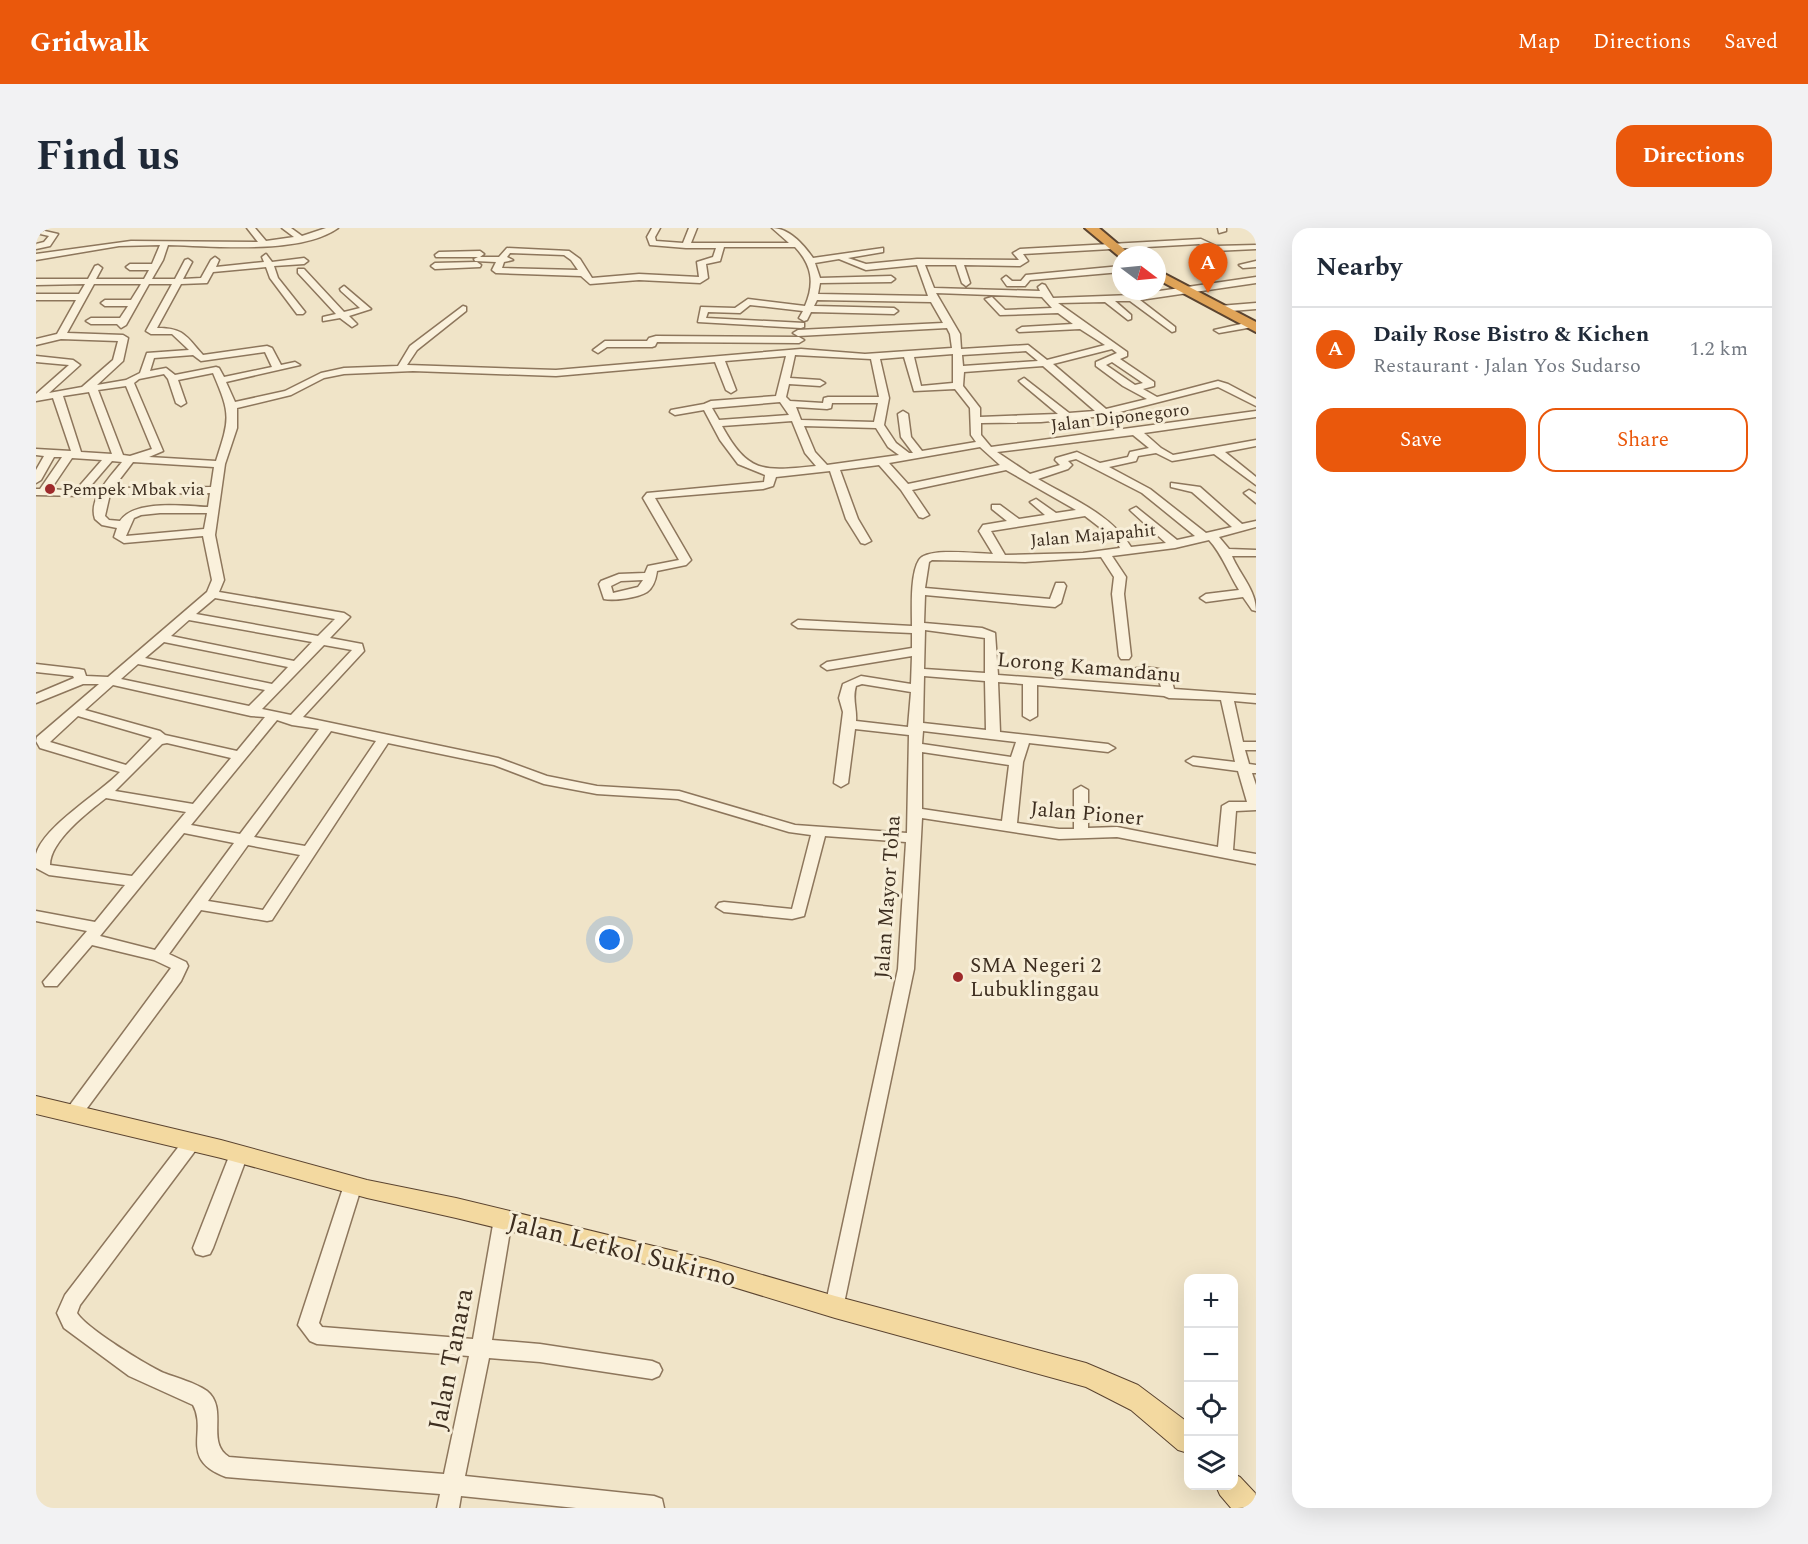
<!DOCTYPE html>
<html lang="en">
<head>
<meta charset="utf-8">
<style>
  :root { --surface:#fff; --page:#f2f2f3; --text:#1f2937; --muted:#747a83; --line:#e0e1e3; --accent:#ea580c }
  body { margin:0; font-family:Spectral,serif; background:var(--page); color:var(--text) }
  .controls { position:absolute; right:18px; bottom:18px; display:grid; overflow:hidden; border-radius:12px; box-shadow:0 6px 24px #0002 }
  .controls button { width:54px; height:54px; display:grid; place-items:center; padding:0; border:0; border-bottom:2px solid var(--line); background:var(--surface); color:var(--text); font:30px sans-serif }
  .compass { position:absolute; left:1076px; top:18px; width:54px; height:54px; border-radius:50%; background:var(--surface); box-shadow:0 6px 24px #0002; rotate:106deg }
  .you { position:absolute; left:574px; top:712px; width:21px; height:21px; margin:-15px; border:4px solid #fff; border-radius:50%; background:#1a73e8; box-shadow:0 0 0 9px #1a73e833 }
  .badge { display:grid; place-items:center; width:39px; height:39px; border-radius:50%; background:var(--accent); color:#fff; font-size:20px; font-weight:700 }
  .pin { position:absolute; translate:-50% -50px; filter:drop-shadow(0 2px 3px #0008) }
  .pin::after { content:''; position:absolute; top:32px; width:21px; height:18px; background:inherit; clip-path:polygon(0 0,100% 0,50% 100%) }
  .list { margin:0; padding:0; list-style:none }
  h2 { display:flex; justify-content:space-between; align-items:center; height:78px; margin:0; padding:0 24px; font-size:26px }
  h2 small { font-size:20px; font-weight:400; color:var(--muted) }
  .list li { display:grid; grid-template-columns:39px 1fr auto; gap:18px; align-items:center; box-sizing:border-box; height:84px; padding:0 24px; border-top:2px solid var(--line) }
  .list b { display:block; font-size:22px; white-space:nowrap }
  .list p { margin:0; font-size:20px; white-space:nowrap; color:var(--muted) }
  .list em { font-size:20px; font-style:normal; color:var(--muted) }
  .actions { display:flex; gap:12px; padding:18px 24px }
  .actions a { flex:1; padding:14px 0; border:2px solid var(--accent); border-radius:18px; text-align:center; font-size:21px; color:var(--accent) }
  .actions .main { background:var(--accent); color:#fff }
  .icon { flex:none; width:33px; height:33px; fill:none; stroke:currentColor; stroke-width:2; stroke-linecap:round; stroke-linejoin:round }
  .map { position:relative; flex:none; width:1220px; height:1280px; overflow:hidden; border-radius:18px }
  header { display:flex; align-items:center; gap:36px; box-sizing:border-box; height:84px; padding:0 30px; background:var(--accent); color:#fff }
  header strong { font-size:28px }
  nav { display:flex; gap:33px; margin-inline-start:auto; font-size:21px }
  .intro { display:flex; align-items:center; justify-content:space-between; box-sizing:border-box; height:144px; padding:0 36px }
  h1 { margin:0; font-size:42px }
  .button { padding:15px 27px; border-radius:18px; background:var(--accent); color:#fff; font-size:21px; font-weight:700 }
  main { display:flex; gap:36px; padding:0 36px }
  aside { flex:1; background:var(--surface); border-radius:18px; box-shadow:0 6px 24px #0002 }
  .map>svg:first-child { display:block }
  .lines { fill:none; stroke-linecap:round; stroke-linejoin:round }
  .minor-casing { stroke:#8d765c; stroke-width:3 }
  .major-casing { stroke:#5b4430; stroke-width:2 }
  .highway-casing { stroke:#5b4430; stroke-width:4 }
  .minor { fill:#faf1dc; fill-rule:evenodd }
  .major { fill:#f3d9a0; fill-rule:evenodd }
  .highway { fill:#e0a458; fill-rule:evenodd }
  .poi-dot { fill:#9e2a2b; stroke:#f7eed8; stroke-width:2 }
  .labels { text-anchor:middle; stroke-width:6; stroke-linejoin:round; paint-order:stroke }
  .far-street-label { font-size:18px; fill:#3d2e20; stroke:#f7eed8 }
  .far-poi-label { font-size:18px; fill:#3d2e20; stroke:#f7eed8; text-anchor:start }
  .street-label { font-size:21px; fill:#3d2e20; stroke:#f7eed8 }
  .poi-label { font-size:21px; fill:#3d2e20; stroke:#f7eed8; text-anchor:start }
  .near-street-label { font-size:26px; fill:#3d2e20; stroke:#f7eed8 }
</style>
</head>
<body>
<header>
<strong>Gridwalk</strong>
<nav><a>Map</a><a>Directions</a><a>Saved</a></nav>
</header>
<div class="intro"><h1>Find us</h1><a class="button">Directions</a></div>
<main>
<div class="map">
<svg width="1220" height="1280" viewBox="0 0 1220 1280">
  <rect width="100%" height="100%" fill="#f0e4c8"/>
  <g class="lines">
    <g class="minor-casing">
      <g id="minor">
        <path d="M211 0H219L230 13 258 9 246 0H255L266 8 290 0H302C264 27 179 18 132 17L127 32 116 51H139L149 32 152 31 156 34 147 51 165 50 175 32 179 29 183 32 180 39 228 34 226 29 230 26 236 34 268 30 272 33 268 36 238 38 242 50 269 84 267 86H261L234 50 230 39 177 44 171 55 145 56 121 100C148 100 150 108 167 127L231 118 236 120 245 137 259 134 264 137 190 154 199 174 249 163 285 145 308 140 362 138 374 118 427 78 430 79V83L381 122 371 137 520 142 765 121 829 126 916 120 914 106 911 100 762 108 757 105 762 102 907 95 895 74 781 72 778 78 858 80 862 83 858 86 775 84 771 92 768 93 763 90 767 83 714 77 704 85 672 84 670 90 768 95V99L765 100 662 94 665 79 699 80 712 71 769 78C779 55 776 37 759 19H688L684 33 670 36 672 50 664 55 603 52 554 56 545 48 460 45 456 42 460 34 439 33 438 31 442 29H400L399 27 403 24 444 23 448 26 444 29H463L471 20 533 23 544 31 556 50 603 46 663 49 661 34 677 29 680 20H650L614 17 611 9 616 0H624L619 9 620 13 647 15 653 0H661L655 15H753L736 0C753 0 768 17 777 30L847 20V24L812 30 830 36 881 31 983 32 977 25 984 21 1165 11 1180 18 1220 17V21L1178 23 1163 16 987 26 992 33 984 38 928 37 934 55 930 58 926 55 920 37H889L898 60 1004 63 1002 59 1006 56 1009 57 1017 70 1096 67 1220 49V55L1104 72 1139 99V103L1136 104 1094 73H1079L1095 87V91L1092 92 1069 74 1022 75 1091 124V128L1084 131 1118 154V158L1107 161 1121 169 1182 153 1192 156 1220 171V178L1182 159 1068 188 1005 194 945 195V207L955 219 1220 183V189L1108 205 1125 220 1137 227 1220 212V218L1189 224 1220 249V257L1178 226 1136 233 1120 225 1102 228 1100 233 1073 239 1114 261 1170 305 1196 299 1156 264 1135 259V255L1164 259 1206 296 1220 293V299L1183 309 1193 321 1220 322V328H1196C1204 347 1220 362 1220 383L1216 382 1207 369 1170 374 1164 370 1170 366 1203 362C1193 346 1186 326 1173 312L1139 320 1076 328 1090 349 1088 366 1095 428 1093 431H1085L1083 428 1076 366 1078 349 1065 329 989 334 896 332 893 334 889 360 1014 371 1020 355H1028L1030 358 1025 375 1019 379 889 367 888 395 946 400 959 405 962 447 1125 459 1122 450 1097 448 1091 444C1099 437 1127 439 1134 446L1138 461 1220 467V475L1198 473 1207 514H1220V522H1209L1213 536 1220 537V545H1216L1220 557V582L1200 583 1197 622 1220 626V636L1081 609 1023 611 886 590 878 741 806 1085 799 1087 792 1085 789 1079 862 741 870 614 789 608 768 688 756 691 688 684 680 679 683 675 688 674 756 681 775 607 753 604 642 571 561 566 508 556 458 537 352 515 236 692 231 693 165 682 133 726 150 734 152 738 145 753 43 891 37 893 31 891 28 886 31 881 135 740 118 732 56 717 21 758H9L7 754 51 703 0 693V683L59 694 89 657 13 647 0 640C0 636 0 629 0 626 8 598 64 565 84 544L4 520 0 513 1 509 63 456H47L0 475V466L38 450 37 448 0 444V436L43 441 48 442 50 448 72 449 171 364 176 352 167 308 88 315 78 309 81 300 66 297 59 291C52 271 74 249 86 234L76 233 46 268 0 267V261H4L26 229H18L5 252 0 255V242L8 228 0 227V221L35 223 17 170 0 173V166L33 137 0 134V128L37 132 44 137 13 165 46 159 77 132 82 113 25 111 0 117V111L21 106 40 72H0V66H43L49 56 0 57V51H52L59 38 62 37 66 40 60 51H108L113 42H94L90 39 94 36H116L124 17 83 18 0 32V26L95 13 222 14ZM474 25 528 27 535 32 542 42 466 40 468 34 477 32 471 29ZM803 31 830 42 881 37 892 68 782 66 784 55 855 54 859 51 855 48 784 50 779 35ZM58 56H105L95 72H69L65 75 69 78H92L84 90H55L50 93 55 96H81L85 100 90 97 113 56H136L110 103 115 106H136L153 122 111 125 104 145 90 152 61 157 87 133 92 110 87 107 31 105ZM900 65 1006 69 1016 80 969 82 956 69 949 71 964 87 1022 85 1037 96 986 99 981 102 983 104 1044 101 1069 117 1011 132 992 117 925 121 924 106ZM1076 121 1081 125 1060 134V138L1087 158 1111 171 1070 181 1017 136ZM990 123 1002 133 927 138 926 127ZM229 124 236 139 188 149 183 140 180 139 139 147 130 140 114 143 118 130 157 127 165 133ZM917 126V155L885 158 878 129ZM759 127 835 131 843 169H792L788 170 787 175 754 173 750 169 753 156 784 158 789 155 784 152 754 150ZM750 128 740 168 675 173 668 176 635 182 634 184 639 187 668 182 684 212 702 236 729 247 728 254 611 265 607 270 643 332 612 338 609 345 583 346 565 353 563 356 568 371C578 373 601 370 611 364 618 359 620 350 621 343L650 337 655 332 619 270 727 261 737 258 740 249 794 243 810 291 825 315 829 316 835 313 822 291 804 242 843 237 865 262 883 289 887 290 893 287 876 262 970 242 1040 282 1020 285 1000 271 994 274 1009 287 983 291 964 277H956V281L971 293 947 297 943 303 957 326C942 326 891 319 883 332 874 346 876 381 876 398L762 392 756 396 762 400 876 405V420L791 434 785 438 791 442 876 428 875 456 825 448 807 456 803 470 807 484 798 555 805 559 812 555 819 501 873 507 871 605 759 597 643 563 561 558 511 548 462 530 267 489 328 423 326 416 294 410 314 389 308 385 183 364 188 352 179 307 189 236 201 200V180L255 167 288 150 308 146 377 143 520 148 679 134 690 162 695 165 700 162 689 133ZM868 129 878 163 919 161 934 180 935 207 940 214 886 223 875 209 872 186 867 183 862 186 865 209 877 225H873L860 215 848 197 853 170 844 131ZM1076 134 1107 155 1099 157 1070 137ZM1007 138 1059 183 1033 185 988 150 983 153 985 155 1022 186 944 189V180L927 158 928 144ZM177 145C195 187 194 190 180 233L113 229 127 223 98 155 103 151 128 146 132 151 140 175 145 178 150 175 142 152ZM90 158 116 221 94 228 87 227 62 162ZM53 164 76 226 45 224 27 168ZM744 174 753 187 683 192 676 180ZM796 175H842L838 194 765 192 760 179 791 181 795 180ZM756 193 769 225 780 238C729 243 713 247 686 198ZM768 198 840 200 852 219 863 227 791 237 779 224ZM1097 207 1113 220 1094 224 1092 229 1064 235 1041 224 1020 230 1019 232 1024 237 994 246 961 224ZM944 219 964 237 872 256 853 235ZM36 230 66 232 39 263 15 261ZM1040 231 1106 265 1159 308 1141 312 1100 279 1094 282 1096 284 1130 315 1095 319C1075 286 1034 270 1002 251L1032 241 1036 237 1032 233ZM97 234 178 239 175 259 77 260ZM174 265 172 279C148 278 99 271 84 293L73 292 69 288 74 266ZM124 285H171L168 301 90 308 98 290 105 287ZM1049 288 1080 312 1084 320 1047 325 969 327 955 303ZM607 352 602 359 577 365 575 358 585 353ZM179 370 299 391 282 408 160 386ZM153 392 276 414 258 433 135 408ZM889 402 949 410V445L888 441ZM128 414 252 439 236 456 109 430ZM288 417 316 422 255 487 226 481ZM102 436 229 462 213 478 85 451ZM888 448 949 453 950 502 887 495ZM962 454 987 456V488L994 492 1001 488V457L1128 468 1133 470 1185 472 1199 534 1157 529 1150 533 1157 537 1202 543 1211 574H1193L1186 578 1182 619 1081 599 1052 600V562L1045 558 1038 562V601H1023L981 595 987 534 993 515 1072 524 1079 520 1072 516 964 504ZM826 456 875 464 872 499 820 493C821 480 816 471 820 458ZM77 457 215 488 229 489 201 523 129 507 124 503 49 482ZM42 488 114 509 116 510 90 537 14 514ZM241 492 256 497 283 501 204 606 155 597ZM295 503 340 513 269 618 218 609ZM887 503 980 514 975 529 886 516ZM131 515 195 530 157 576 79 563 126 516ZM886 524 973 537 966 593 886 581ZM70 570 150 584 96 648 14 637C14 613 52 584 70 570ZM148 605 198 615 119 722 64 708ZM212 617 264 627 227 682 172 673Z"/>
        <polygon points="1182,0 1190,0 1190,3 1183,5"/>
        <polygon points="1214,0 1220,0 1220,4"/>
        <polygon points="0,1 22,6 14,18 0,21 0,16 8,14 13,8 0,5"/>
        <polygon points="1220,33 1220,39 1207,40 1203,37"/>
        <polygon points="441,34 445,37 444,39 399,41 395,38 399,35"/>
        <polygon points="1085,38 1085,44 994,52 989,58 971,58 966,51 970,48 976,53 985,53 990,47"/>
        <polygon points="262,41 268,41 308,84 324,80 305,63 304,61 308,58 335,81 313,88 321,96 316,99 304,90 287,93 287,89 300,86 262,45"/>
        <polygon points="1220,75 1220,81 1183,84 1179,81 1183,78"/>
        <polygon points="1214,94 1217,95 1217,99 1183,105 1178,102"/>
        <polygon points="620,108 763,109 768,112 763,115 621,114 619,118 616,119 571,119 562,125 557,122 569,113 611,113 613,110"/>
        <polygon points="1213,262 1220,266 1220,275 1208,265"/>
        <path d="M156 907 162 909 165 914 162 919 44 1077 41 1085C50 1100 110 1137 128 1145 141 1150 160 1155 171 1163 193 1181 169 1214 193 1229L408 1246 433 1128 281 1116 274 1113 262 1097 308 957 310 952 317 950 324 952 326 957 283 1095 286 1099 437 1111 458 991 460 986 467 983 474 986 476 991 456 1112 504 1116 616 1133 623 1136 626 1142 623 1148 616 1151 504 1134 453 1130 429 1248 618 1268 626 1271 628 1280H540L425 1268 423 1280H401L404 1266 190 1249C142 1231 172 1204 157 1177L93 1148 28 1100 21 1085 29 1067 150 909Z"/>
        <polygon points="203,919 209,921 212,926 177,1020 174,1026 167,1028 160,1026 157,1020 194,926 197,921"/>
      </g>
    </g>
    <g class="major-casing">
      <g id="major">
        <polygon points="0,868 185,912 331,952 420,970 671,1031 799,1068 1050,1135 1102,1157 1150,1193 1152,1196 1152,1225 1142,1222 1095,1182 1050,1159 799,1090 671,1051 420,990 331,970 185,930 0,886"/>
        <polygon points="1198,1246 1204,1249 1220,1266 1220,1280 1195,1280 1184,1267 1180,1258 1198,1258"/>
      </g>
    </g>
    <g class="highway-casing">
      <g id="highway">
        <polygon points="1049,0 1063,0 1095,27 1085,27 1085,30"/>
        <polygon points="1121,42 1220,94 1220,104 1121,51"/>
      </g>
    </g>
    <use href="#minor" class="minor"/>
    <use href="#major" class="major"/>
    <use href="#highway" class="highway"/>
  </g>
  <g class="poi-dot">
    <circle cx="14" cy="261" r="6"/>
    <circle cx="922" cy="749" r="6"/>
  </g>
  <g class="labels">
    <g class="far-street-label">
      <text transform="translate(1084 189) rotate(-7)" y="6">Jalan Diponegoro</text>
      <text transform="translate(1057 307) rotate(-5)" y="6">Jalan Majapahit</text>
    </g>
    <g class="far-poi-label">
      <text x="26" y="267">Pempek Mbak via</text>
    </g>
    <g class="street-label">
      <text transform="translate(1053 439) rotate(5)" y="7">Lorong Kamandanu</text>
      <text transform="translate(1051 585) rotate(5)" y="7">Jalan Pioner</text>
      <text transform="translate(851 669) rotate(-86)" y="7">Jalan Mayor Toha</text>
    </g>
    <g class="poi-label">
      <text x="934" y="744">SMA Negeri 2<tspan x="934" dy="24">Lubuklinggau</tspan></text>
    </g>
    <g class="near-street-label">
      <text transform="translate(586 1021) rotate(14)" y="9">Jalan Letkol Sukirno</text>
      <text transform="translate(414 1131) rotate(-79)" y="9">Jalan Tanara</text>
    </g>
  </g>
</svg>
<div class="controls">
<button>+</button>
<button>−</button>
<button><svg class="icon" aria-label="locate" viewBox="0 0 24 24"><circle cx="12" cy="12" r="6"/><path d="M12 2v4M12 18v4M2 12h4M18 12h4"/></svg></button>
<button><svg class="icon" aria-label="layers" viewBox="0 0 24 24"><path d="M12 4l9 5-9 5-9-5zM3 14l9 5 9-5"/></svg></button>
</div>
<svg class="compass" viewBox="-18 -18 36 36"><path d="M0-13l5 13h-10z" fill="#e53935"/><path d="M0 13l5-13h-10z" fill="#747a83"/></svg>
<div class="you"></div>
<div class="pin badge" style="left:1172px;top:65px">A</div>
</div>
<aside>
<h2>Nearby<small></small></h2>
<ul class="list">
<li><span class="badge">A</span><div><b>Daily Rose Bistro &amp; Kichen</b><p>Restaurant · Jalan Yos Sudarso</p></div><em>1.2 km</em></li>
</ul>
<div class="actions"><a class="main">Save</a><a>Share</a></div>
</aside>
</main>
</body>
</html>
